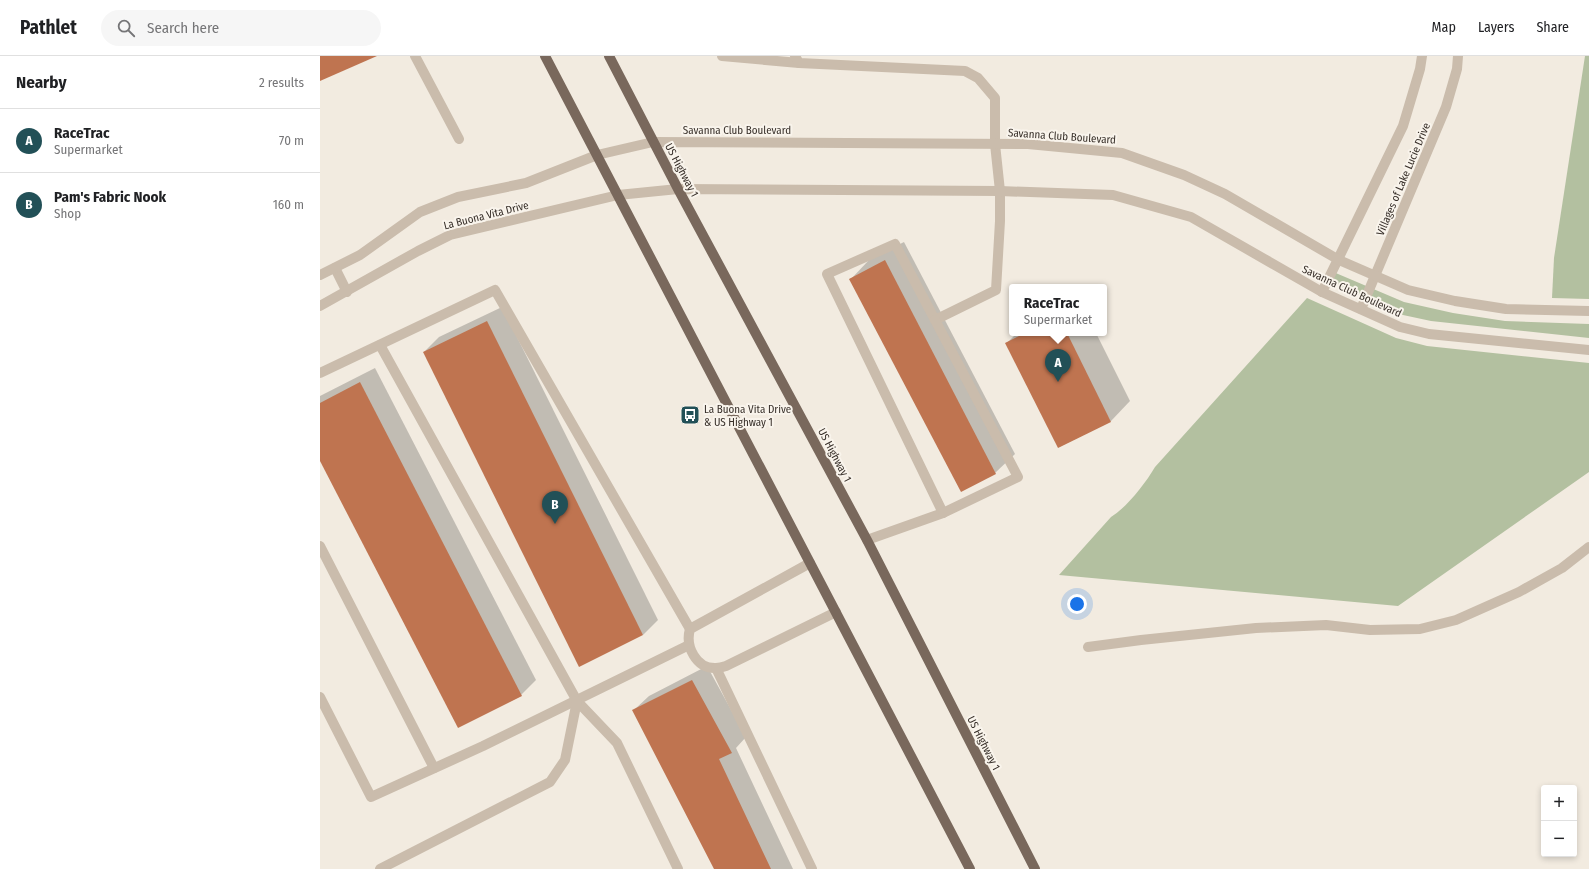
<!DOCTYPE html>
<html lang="en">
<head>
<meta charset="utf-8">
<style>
  :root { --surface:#fff; --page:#f6f6f6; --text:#202124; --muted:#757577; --line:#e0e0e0; --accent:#225057 }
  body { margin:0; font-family:"Fira Sans Condensed",sans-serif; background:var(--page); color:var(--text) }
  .controls { position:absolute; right:12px; bottom:12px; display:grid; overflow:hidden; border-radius:4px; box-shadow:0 2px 6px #0003 }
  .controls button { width:36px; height:36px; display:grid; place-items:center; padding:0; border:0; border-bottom:1px solid var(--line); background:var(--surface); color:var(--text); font:20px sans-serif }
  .you { position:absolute; left:757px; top:548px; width:14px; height:14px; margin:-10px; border:3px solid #fff; border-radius:50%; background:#1a73e8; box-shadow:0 0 0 6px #1a73e833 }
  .badge { display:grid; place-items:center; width:26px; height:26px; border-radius:50%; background:var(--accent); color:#fff; font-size:13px; font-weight:700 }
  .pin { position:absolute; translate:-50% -33px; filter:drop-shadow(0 1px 2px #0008) }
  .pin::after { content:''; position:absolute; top:21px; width:14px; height:12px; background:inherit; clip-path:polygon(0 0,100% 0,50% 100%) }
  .popup { position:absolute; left:689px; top:228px; width:98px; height:52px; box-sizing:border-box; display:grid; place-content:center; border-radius:4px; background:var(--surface); filter:drop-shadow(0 1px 3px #0005); font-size:13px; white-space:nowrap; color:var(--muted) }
  .popup b { font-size:15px; color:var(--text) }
  .popup::after { content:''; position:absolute; left:50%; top:100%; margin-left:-8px; border:8px solid transparent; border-top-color:var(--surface) }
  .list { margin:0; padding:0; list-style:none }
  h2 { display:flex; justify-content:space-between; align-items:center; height:52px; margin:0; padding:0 16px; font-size:17px }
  h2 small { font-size:13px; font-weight:400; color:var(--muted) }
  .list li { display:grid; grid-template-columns:26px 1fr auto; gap:12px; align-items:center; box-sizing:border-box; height:64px; padding:0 16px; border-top:1px solid var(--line) }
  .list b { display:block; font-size:15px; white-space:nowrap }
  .list p { margin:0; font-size:13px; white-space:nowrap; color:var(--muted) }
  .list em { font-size:13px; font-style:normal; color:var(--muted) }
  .icon { flex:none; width:22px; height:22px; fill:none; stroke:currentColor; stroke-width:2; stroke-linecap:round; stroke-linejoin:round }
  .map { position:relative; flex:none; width:1269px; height:813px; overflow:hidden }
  header { display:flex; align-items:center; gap:24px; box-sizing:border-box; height:56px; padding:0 20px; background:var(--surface); border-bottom:1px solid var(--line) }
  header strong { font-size:19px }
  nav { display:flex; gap:22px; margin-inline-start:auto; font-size:14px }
  .search { width:280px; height:36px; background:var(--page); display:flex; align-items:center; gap:10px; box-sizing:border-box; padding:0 14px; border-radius:22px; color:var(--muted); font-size:15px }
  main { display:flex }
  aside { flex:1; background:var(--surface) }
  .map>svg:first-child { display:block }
  .green { fill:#b3c0a0 }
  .shadow { fill:#0003 }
  .building { fill:#bf7450 }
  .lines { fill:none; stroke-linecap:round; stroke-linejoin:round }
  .service { stroke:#cabcac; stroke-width:10 }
  .minor { stroke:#cabcac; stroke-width:10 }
  .tertiary { stroke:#cabcac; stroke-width:10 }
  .primary { stroke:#79685c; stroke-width:10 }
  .labels { text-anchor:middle; stroke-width:4; stroke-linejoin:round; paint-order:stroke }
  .street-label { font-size:11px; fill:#38302a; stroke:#f9f4ec }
  .poi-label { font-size:11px; fill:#38302a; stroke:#f9f4ec; text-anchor:start }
</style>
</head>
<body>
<header>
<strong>Pathlet</strong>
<div class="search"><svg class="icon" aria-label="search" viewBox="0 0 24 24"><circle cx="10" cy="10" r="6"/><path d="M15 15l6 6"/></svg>Search here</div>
<nav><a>Map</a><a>Layers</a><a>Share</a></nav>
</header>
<main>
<aside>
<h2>Nearby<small>2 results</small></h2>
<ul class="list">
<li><span class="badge">A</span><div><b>RaceTrac</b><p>Supermarket</p></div><em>70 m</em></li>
<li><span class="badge">B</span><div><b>Pam's Fabric Nook</b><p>Shop</p></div><em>160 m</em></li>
</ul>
</aside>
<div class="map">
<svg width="1269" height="813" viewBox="0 0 1269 813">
  <rect width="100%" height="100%" fill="#f2ebe0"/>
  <g class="green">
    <polygon points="1265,0 1269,0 1269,243 1232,242 1234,202"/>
    <polygon points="1011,215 1084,246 1133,257 1185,265 1269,268 1269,282 1111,265 1083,259 1004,223"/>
    <path d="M987 242 1076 282 1107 290 1269 307V416L1078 550 739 519 791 461C807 451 825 428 835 411Z"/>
  </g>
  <g class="shadow">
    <polygon points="584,186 695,398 675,417 531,223 550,203"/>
    <polygon points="182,251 338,564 323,579 104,296 119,281"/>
    <polygon points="697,277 776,277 810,345 791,365 739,391 687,287"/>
    <polygon points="55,312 216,624 201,639 0,403 0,340"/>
    <polygon points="387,610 426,681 416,692 473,813 395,813 314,654 329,640"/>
  </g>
  <g class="building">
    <polygon points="0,0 57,0 0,25"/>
    <polygon points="565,204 676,418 641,436 529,223"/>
    <polygon points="167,265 323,579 259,611 103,296"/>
    <polygon points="705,277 747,277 791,366 738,392 685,287"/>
    <polygon points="40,326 202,640 138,672 0,405 0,347"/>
    <polygon points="372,624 412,697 399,703 451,813 394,813 312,654"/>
  </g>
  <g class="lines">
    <g class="service">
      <polyline points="95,0 139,83"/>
      <polyline points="402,0 479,7"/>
      <polyline points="475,0 479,7 645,15 658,22 675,42 675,88 680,135 680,165 676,234 615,264 575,188 507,218 623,457 547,484"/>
      <polyline points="615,264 698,421 623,457"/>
      <polyline points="60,289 257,645 297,687 358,813"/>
      <polyline points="0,317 175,234 370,573"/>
      <polyline points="0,490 114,712"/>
      <path d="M490 507 370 573C365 590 376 613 396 612 400 612 403 611 406 610L516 556"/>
      <polyline points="768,591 821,584 936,572 1006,569 1050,574 1100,573 1136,564 1199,536 1242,512 1269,491"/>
      <polyline points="396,612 492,813"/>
      <polyline points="0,641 51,741 163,690 369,589"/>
      <polyline points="60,813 230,726 245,704 257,645"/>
    </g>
    <g class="minor">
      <polyline points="15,212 27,236"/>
      <polyline points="0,219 40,199 100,156 138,141 206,127 277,99"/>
      <polyline points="1002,236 1083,70 1100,13 1102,0"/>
      <polyline points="0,250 98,195 130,179 298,139"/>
      <polyline points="1041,253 1126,51 1137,13 1138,0"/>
    </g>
    <g class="tertiary">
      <polyline points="277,99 333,86 708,88 802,97 864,119 905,138 1019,204 1088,234 1135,245 1186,253 1269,255"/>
      <polyline points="298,139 358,133 680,135 793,139 871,161 1002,236 1080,271 1109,278 1269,294"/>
    </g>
    <g class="primary">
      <polyline points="225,0 650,813"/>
      <polyline points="289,0 358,133 547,484 715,813"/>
    </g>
  </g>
  <defs>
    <g id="bus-square" transform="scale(1)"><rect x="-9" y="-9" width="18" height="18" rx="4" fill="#225057" stroke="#f9f4ec"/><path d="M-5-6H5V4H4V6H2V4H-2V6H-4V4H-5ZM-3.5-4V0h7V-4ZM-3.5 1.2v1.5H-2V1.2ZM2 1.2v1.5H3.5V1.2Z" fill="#fff"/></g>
  </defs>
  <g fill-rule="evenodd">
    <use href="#bus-square" x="370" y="359"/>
  </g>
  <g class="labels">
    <g class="street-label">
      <text x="417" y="78">Savanna Club Boulevard</text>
      <text transform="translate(742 80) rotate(4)" y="4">Savanna Club Boulevard</text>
      <text transform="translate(362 114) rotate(62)" y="4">US Highway 1</text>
      <text transform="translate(1083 123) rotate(-67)" y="4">Villages of Lake Lucie Drive</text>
      <text transform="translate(166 159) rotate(-14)" y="4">La Buona Vita Drive</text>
      <text transform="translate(1032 235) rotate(25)" y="4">Savanna Club Boulevard</text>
      <text transform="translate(515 399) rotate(62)" y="4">US Highway 1</text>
      <text transform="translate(664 687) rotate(63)" y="4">US Highway 1</text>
    </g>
    <g class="poi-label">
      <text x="384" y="357">La Buona Vita Drive<tspan x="384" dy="13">&amp; US Highway 1</tspan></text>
    </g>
  </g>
</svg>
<div class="controls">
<button>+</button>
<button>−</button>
</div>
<div class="you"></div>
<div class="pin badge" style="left:738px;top:326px">A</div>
<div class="popup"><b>RaceTrac</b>Supermarket</div>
<div class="pin badge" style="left:235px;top:468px">B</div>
</div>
</main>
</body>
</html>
